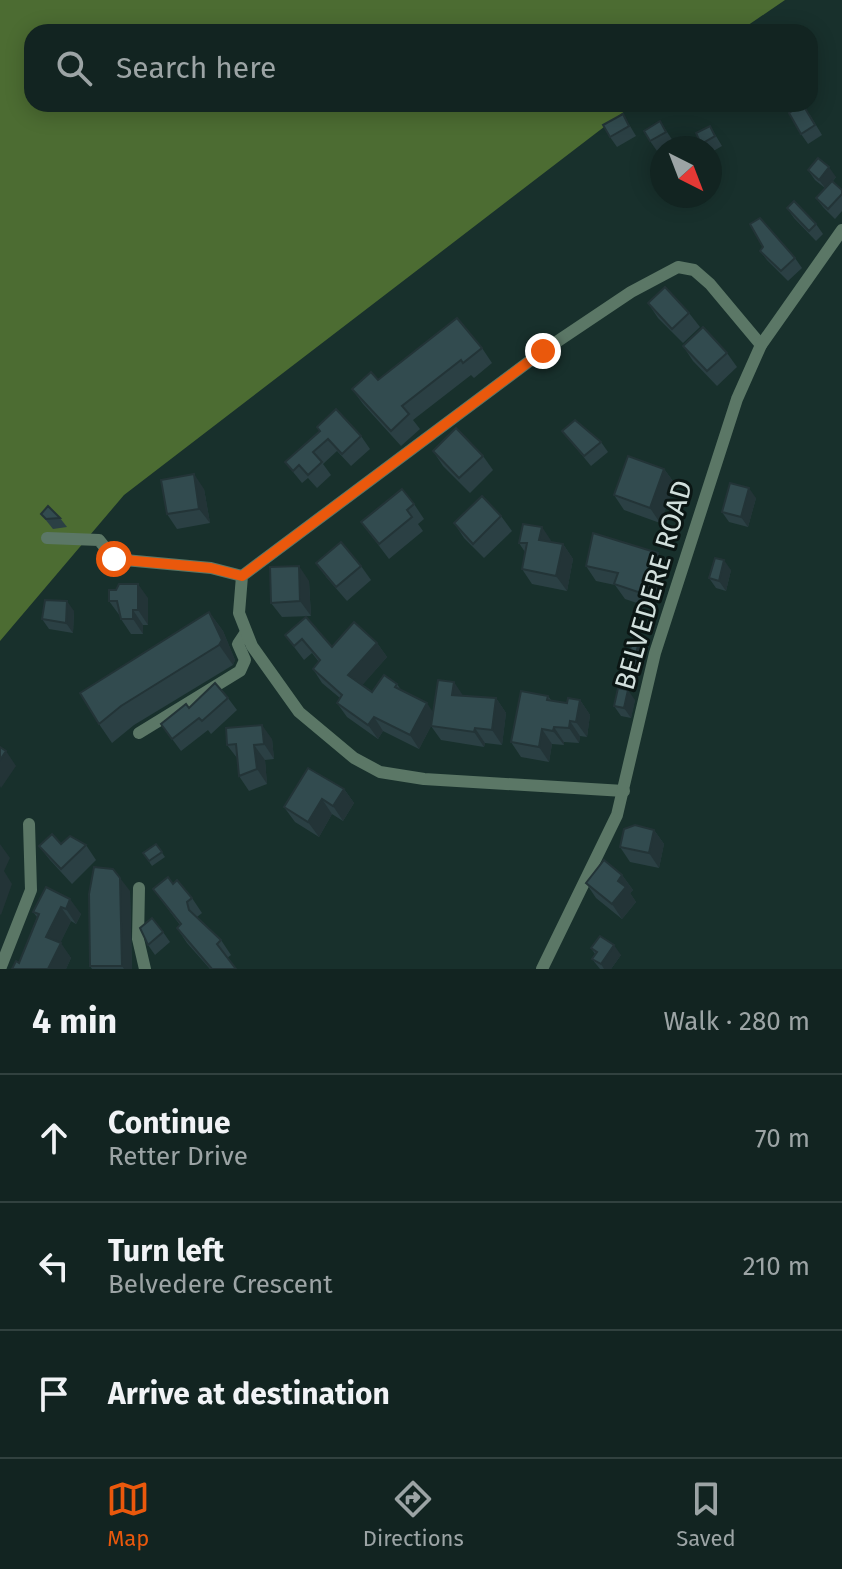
<!DOCTYPE html>
<html lang="en">
<head>
<meta charset="utf-8">
<style>
  :root { --surface:#122421; --page:#1b2c2a; --text:#f1f3f6; --muted:#9ca4a5; --line:#31413f; --accent:#ea580c }
  body { margin:0; font-family:"Fira Sans",sans-serif; background:var(--page); color:var(--text) }
  .compass { position:absolute; left:650px; top:136px; width:72px; height:72px; border-radius:50%; background:var(--surface); box-shadow:0 4px 20px #0003; rotate:138deg }
  .stop { position:absolute; width:24px; height:24px; margin:-18px; border:6px solid #ea580c; border-radius:50%; background:#fff }
  .stop.end { background:#ea580c; border-color:#fff; box-shadow:0 2px 8px #0008 }
  .list { margin:0; padding:0; list-style:none }
  h2 { display:flex; justify-content:space-between; align-items:center; height:104px; margin:0; padding:0 32px; font-size:34px }
  h2 small { font-size:26px; font-weight:400; color:var(--muted) }
  .list li { display:grid; grid-template-columns:52px 1fr auto; gap:24px; align-items:center; box-sizing:border-box; height:128px; padding:0 32px; border-top:2px solid var(--line) }
  .list b { display:block; font-size:30px; white-space:nowrap }
  .list p { margin:0; font-size:26px; white-space:nowrap; color:var(--muted) }
  .list em { font-size:26px; font-style:normal; color:var(--muted) }
  .icon { flex:none; width:44px; height:44px; fill:none; stroke:currentColor; stroke-width:2; stroke-linecap:round; stroke-linejoin:round }
  .map { position:relative; flex:none; width:842px; height:969px; overflow:hidden }
  .search { position:absolute; background:var(--surface); box-shadow:0 4px 20px #0003; left:24px; right:24px; top:24px; height:88px; display:flex; align-items:center; gap:20px; box-sizing:border-box; padding:0 28px; border-radius:24px; color:var(--muted); font-size:30px }
  .sheet { height:488px; background:var(--surface) }
  nav { display:flex; justify-content:space-around; align-items:center; box-sizing:border-box; height:112px; border-top:2px solid var(--line); background:var(--surface); font-size:22px; color:var(--muted) }
  nav a { display:grid; justify-items:center; gap:4px }
  nav .on { color:var(--accent) }
  .map>svg:first-child { display:block }
  .forest { fill:#4c6c32 }
  .lines { fill:none; stroke-linecap:round; stroke-linejoin:round }
  .minor { stroke:#5b7766; stroke-width:12 }
  .wall { fill:#2b4044 }
  .shaded-wall { fill:#233437 }
  .building { fill:#324b4f; stroke:#233437; stroke-width:2 }
  .route { stroke:#ea580c; stroke-width:10 }
  .labels { text-anchor:middle; stroke-width:6; stroke-linejoin:round; paint-order:stroke }
  .street-label { font-size:28px; fill:#d1dfdc; stroke:#0b1614 }
</style>
</head>
<body>
<div class="map">
<svg width="842" height="969" viewBox="0 0 842 969">
  <rect width="100%" height="100%" fill="#18302c"/>
  <polygon class="forest" points="0,0 785,0 738,32 32,32 32,104 634,104 124,495 0,641"/>
  <g class="lines">
    <g class="minor">
      <polyline points="47,538 99,540 114,559 211,568 242,576"/>
      <polyline points="139,733 240,671 245,660 238,644 246,632"/>
      <polyline points="624,791 424,779 380,772 354,758 299,712 252,646 239,613 242,576 543,351 631,292 678,267 694,270 710,284 761,345"/>
      <polyline points="139,888 138,939 145,969"/>
      <polyline points="0,969 31,890 29,824"/>
      <polyline points="542,969 617,815 655,653 737,399 761,345 842,230"/>
    </g>
  </g>
  <g class="wall">
    <polygon points="760,104 776,104 764,110"/>
    <polygon points="623,114 636,136 617,147 610,137"/>
    <polygon points="810,115 822,135 808,144 801,134"/>
    <polygon points="660,121 673,141 657,151 650,141"/>
    <polygon points="710,126 722,146 710,153 710,148 705,148 701,144"/>
    <polygon points="808,170 836,177 833,181 842,190 842,211 835,219 823,207 816,198 825,188 815,180"/>
    <polygon points="787,208 816,224 823,234 816,241 794,218"/>
    <polygon points="760,251 795,258 802,268 788,281 767,260"/>
    <polygon points="648,303 689,313 700,327 683,343 658,318"/>
    <polygon points="683,346 727,353 737,367 717,386 693,361"/>
    <polygon points="482,348 492,363 474,378 471,375 413,420 420,429 401,446 363,404 352,389"/>
    <polygon points="317,427 361,436 370,449 351,466 337,451 323,464 331,475 317,488 308,478 302,483 285,462 320,431"/>
    <polygon points="562,431 601,442 608,452 591,466"/>
    <polygon points="433,451 483,456 493,470 470,493 443,466"/>
    <polygon points="664,469 675,484 660,523 624,510 614,495"/>
    <polygon points="204,489 210,523 177,529 167,514"/>
    <polygon points="756,498 748,527 729,522 722,512"/>
    <polygon points="414,504 424,519 418,524 423,531 389,559 361,522"/>
    <polygon points="41,514 60,518 67,527 53,529"/>
    <polygon points="501,516 512,531 484,558 464,538 454,523"/>
    <polygon points="552,542 563,544 573,559 567,591 532,584 522,569 525,552 519,543"/>
    <polygon points="316,563 361,566 371,580 347,601 327,578"/>
    <polygon points="586,566 668,567 655,609 625,599 615,585 596,581"/>
    <polygon points="731,570 726,591 716,588 709,578"/>
    <polygon points="309,581 311,616 282,617 271,603"/>
    <polygon points="148,598 148,625 143,625 143,634 131,634 121,619 120,616 109,601"/>
    <polygon points="74,611 73,633 49,629 42,619"/>
    <polygon points="209,612 223,631 235,660 233,665 134,725 112,743 99,724"/>
    <polygon points="285,635 332,647 377,643 387,657 362,685 372,692 397,684 401,690 433,712 464,696 496,698 506,713 502,745 485,743 484,747 441,740 431,726 419,749 383,731 378,739 347,717 337,703 340,698 322,683 313,669 319,662 312,653 304,660"/>
    <polygon points="639,641 646,651 642,669 635,667 628,657"/>
    <polygon points="548,696 551,700 567,703 580,700 590,715 587,737 580,736 579,743 564,742 564,745 552,744 549,762 521,757 511,742"/>
    <polygon points="228,698 237,710 211,734 208,730 181,751 161,724 189,708"/>
    <polygon points="635,700 631,718 621,716 614,706"/>
    <polygon points="272,739 274,759 265,760 267,784 249,791 239,776 237,758 227,745"/>
    <polygon points="344,789 354,803 343,821 332,814 319,837 295,822 284,807"/>
    <polygon points="654,830 664,844 659,868 630,862 620,847"/>
    <polygon points="61,844 86,845 96,860 72,884 50,860 39,846"/>
    <polygon points="156,844 165,857 152,866 143,853"/>
    <polygon points="622,875 633,890 630,893 636,902 622,919 596,898 586,883"/>
    <polygon points="173,884 192,898 202,913 197,917 221,940 231,955 227,958 236,969 210,969 187,943 177,928 180,925 153,889"/>
    <polygon points="46,887 81,914 76,924 71,921 60,943 71,958 66,969 12,969 19,963 37,917 33,912"/>
    <polygon points="130,891 132,969 92,969 90,966"/>
    <polygon points="163,932 170,942 155,955 148,945"/>
    <polygon points="591,948 621,955 611,969 600,969 592,959 595,954"/>
  </g>
  <g class="shaded-wall">
    <polygon points="829,167 836,177 826,189 819,180"/>
    <polygon points="664,469 675,484 660,523 650,508"/>
    <polygon points="194,474 204,489 210,523 199,509"/>
    <polygon points="749,488 756,498 748,527 741,517"/>
    <polygon points="542,527 552,542 539,540"/>
    <polygon points="563,544 573,559 567,591 556,576"/>
    <polygon points="658,553 668,567 655,609 644,594"/>
    <polygon points="724,560 731,570 726,591 719,581"/>
    <polygon points="299,566 309,581 311,616 300,601"/>
    <polygon points="138,584 148,598 148,625 138,610"/>
    <polygon points="67,601 74,611 73,633 66,623"/>
    <polygon points="133,610 143,625 143,634 133,619"/>
    <polygon points="209,612 223,631 235,660 233,665 219,645"/>
    <polygon points="639,641 646,651 642,669 635,659"/>
    <polygon points="377,643 387,657 358,690 348,675"/>
    <polygon points="454,682 464,697 452,695"/>
    <polygon points="628,690 635,700 631,718 624,708"/>
    <polygon points="496,698 506,713 502,745 492,730"/>
    <polygon points="580,700 590,715 587,737 576,722"/>
    <polygon points="427,703 436,717 419,749 410,735"/>
    <polygon points="374,717 383,731 378,739 368,725"/>
    <polygon points="570,721 580,736 579,743 569,728"/>
    <polygon points="262,725 272,739 274,759 264,744"/>
    <polygon points="554,727 564,742 564,745 553,731"/>
    <polygon points="475,728 485,743 484,747 474,732"/>
    <polygon points="542,729 552,744 549,762 539,747"/>
    <polygon points="254,745 265,760 267,784 257,769"/>
    <polygon points="6,751 16,766 1,788 0,786 0,760"/>
    <polygon points="344,789 354,803 343,821 333,806"/>
    <polygon points="322,799 332,814 319,837 308,822"/>
    <polygon points="654,830 664,844 659,868 649,853"/>
    <polygon points="0,844 10,858 4,871 12,884 1,915 0,914"/>
    <polygon points="622,875 633,890 630,893 636,902 622,919 612,904 618,881"/>
    <polygon points="120,878 130,891 132,969 124,969 122,966"/>
    <polygon points="70,899 81,914 76,924 66,909"/>
    <polygon points="61,907 71,921 56,952 46,937"/>
    <polygon points="61,943 71,958 66,969 48,969"/>
    <polygon points="614,945 621,955 611,969 604,969 601,964"/>
  </g>
  <g class="building">
    <polygon points="803,105 815,125 801,134 789,113"/>
    <polygon points="623,114 629,126 610,137 603,125"/>
    <polygon points="660,121 666,132 650,141 644,131"/>
    <polygon points="710,126 715,136 701,144 696,133"/>
    <polygon points="818,158 829,167 819,180 808,170"/>
    <polygon points="832,181 842,190 842,194 828,209 816,198"/>
    <polygon points="794,201 816,224 809,231 787,208"/>
    <polygon points="760,218 795,258 781,271 760,251 763,247 750,224"/>
    <polygon points="665,287 689,313 672,329 648,303"/>
    <polygon points="457,318 482,348 463,363 461,360 402,406 409,414 391,431 352,389 371,372 378,380"/>
    <polygon points="703,327 727,353 707,371 683,346"/>
    <polygon points="336,409 361,436 342,454 328,439 313,452 322,462 308,475 299,465 293,471 285,462 320,431 317,427"/>
    <polygon points="575,420 601,442 584,456 562,431"/>
    <polygon points="456,428 483,456 459,478 433,451"/>
    <polygon points="628,456 664,469 650,508 614,495"/>
    <polygon points="194,474 199,509 167,514 161,480"/>
    <polygon points="730,483 749,488 741,517 722,512"/>
    <polygon points="402,489 414,504 407,510 412,517 379,544 361,522"/>
    <polygon points="482,496 501,516 473,544 454,523"/>
    <polygon points="48,506 60,518 46,519 41,514"/>
    <polygon points="523,524 542,527 539,540 563,544 556,576 522,569 527,543 519,543"/>
    <polygon points="593,533 658,553 644,594 614,584 618,573 586,566"/>
    <polygon points="341,542 361,566 336,587 316,563"/>
    <polygon points="715,558 724,560 719,581 709,578"/>
    <polygon points="299,566 300,601 271,603 270,567"/>
    <polygon points="119,584 138,584 138,610 133,610 133,619 121,619 117,601 109,601 109,590 116,590"/>
    <polygon points="45,600 67,601 66,623 42,619"/>
    <polygon points="209,612 222,640 219,645 121,706 99,724 80,693"/>
    <polygon points="306,617 332,647 354,622 377,643 348,675 372,692 384,675 397,684 395,687 427,703 410,735 374,717 368,725 337,703 342,695 313,669 320,660 302,639 294,646 285,635"/>
    <polygon points="633,639 639,641 635,659 628,657"/>
    <polygon points="438,680 454,682 452,695 496,698 492,730 475,728 474,732 431,726"/>
    <polygon points="215,683 228,698 202,721 199,718 172,739 161,724 186,704 189,708"/>
    <polygon points="618,688 628,690 624,708 614,706"/>
    <polygon points="521,691 548,696 547,700 567,703 568,698 580,700 576,722 570,721 569,728 554,727 553,731 542,729 539,747 511,742"/>
    <polygon points="262,725 264,744 254,745 257,769 239,776 236,744 227,745 226,728"/>
    <polygon points="0,747 6,751 0,760"/>
    <polygon points="308,768 344,789 333,806 322,799 308,822 284,807"/>
    <polygon points="635,825 654,830 649,853 620,847 624,829"/>
    <polygon points="52,834 61,844 70,836 86,845 61,869 39,846"/>
    <polygon points="156,844 162,852 149,861 143,853"/>
    <polygon points="604,860 622,875 618,881 626,887 612,904 586,883"/>
    <polygon points="94,867 113,869 120,878 122,966 90,966 89,894"/>
    <polygon points="168,877 173,884 177,880 192,898 187,902 189,910 221,940 217,944 236,969 212,969 177,928 181,924 153,889"/>
    <polygon points="46,887 70,899 66,909 61,907 46,937 61,943 48,969 12,969 16,961 19,963 39,914 33,912"/>
    <polygon points="152,918 163,932 148,945 140,928"/>
    <polygon points="600,936 614,945 601,964 592,959 597,952 591,948"/>
  </g>
  <g class="lines">
    <polyline class="route" points="114,559 211,568 242,576 543,351"/>
  </g>
  <g class="labels">
    <g class="street-label">
      <text transform="translate(653 585) rotate(-74)" y="10">BELVEDERE ROAD</text>
    </g>
  </g>
</svg>
<svg class="compass" viewBox="-18 -18 36 36"><path d="M0-13l5 13h-10z" fill="#e53935"/><path d="M0 13l5-13h-10z" fill="#9ca4a5"/></svg>
<div class="stop" style="left:114px;top:559px"></div>
<div class="stop end" style="left:543px;top:351px"></div>
<div class="search"><svg class="icon" aria-label="search" viewBox="0 0 24 24"><circle cx="10" cy="10" r="6"/><path d="M15 15l6 6"/></svg>Search here</div>
</div>
<section class="sheet">
<h2>4 min<small>Walk · 280 m</small></h2>
<ul class="list">
<li><svg class="icon" aria-label="ahead" viewBox="0 0 24 24"><path d="M12 20V5M6 11l6-6 6 6"/></svg><div><b>Continue</b><p>Retter Drive</p></div><em>70 m</em></li>
<li><svg class="icon" aria-label="left" viewBox="0 0 24 24"><path d="M17 20v-9H6M10 6l-5 5 5 5"/></svg><div><b>Turn left</b><p>Belvedere Crescent</p></div><em>210 m</em></li>
<li><svg class="icon" aria-label="arrive" viewBox="0 0 24 24"><path d="M6 21V4h12l-3 4 3 4H6"/></svg><div><b>Arrive at destination</b></div></li>
</ul>
</section>
<nav>
<a class="on"><svg class="icon" aria-label="map" viewBox="0 0 24 24"><path d="M3 6l6-2 6 2 6-2v14l-6 2-6-2-6 2zM9 4v14M15 6v14"/></svg>Map</a>
<a><svg class="icon" aria-label="directions" viewBox="0 0 24 24"><path d="M12 3l9 9-9 9-9-9zM9 14v-3h6M13 9l2 2-2 2"/></svg>Directions</a>
<a><svg class="icon" aria-label="saved" viewBox="0 0 24 24"><path d="M7 4h10v16l-5-4-5 4z"/></svg>Saved</a>
</nav>
</body>
</html>
